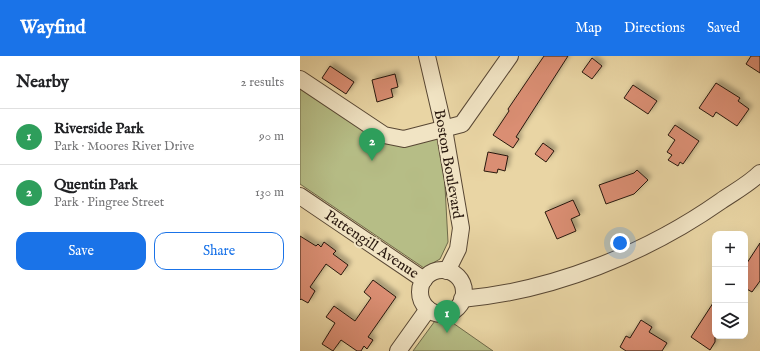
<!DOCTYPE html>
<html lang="en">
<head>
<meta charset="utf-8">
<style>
  :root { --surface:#fff; --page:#f6f6f6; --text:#202124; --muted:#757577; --line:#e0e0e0; --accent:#1a73e8 }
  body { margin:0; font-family:"IM FELL English",serif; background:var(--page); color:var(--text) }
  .controls { position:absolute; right:12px; bottom:12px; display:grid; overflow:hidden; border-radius:8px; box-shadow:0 4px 16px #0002 }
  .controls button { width:36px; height:36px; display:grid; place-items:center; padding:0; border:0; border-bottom:1px solid var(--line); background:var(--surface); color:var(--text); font:20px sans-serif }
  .you { position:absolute; left:320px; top:187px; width:14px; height:14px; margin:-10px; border:3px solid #fff; border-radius:50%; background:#1a73e8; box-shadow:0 0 0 6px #1a73e833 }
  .badge { display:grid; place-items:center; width:26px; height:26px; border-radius:50%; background:var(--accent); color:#fff; font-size:13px; font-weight:700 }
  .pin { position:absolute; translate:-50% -33px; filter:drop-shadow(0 1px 2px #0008) }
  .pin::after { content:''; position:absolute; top:21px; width:14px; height:12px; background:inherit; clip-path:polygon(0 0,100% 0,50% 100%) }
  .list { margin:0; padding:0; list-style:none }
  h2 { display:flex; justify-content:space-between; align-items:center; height:52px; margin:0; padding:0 16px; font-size:17px }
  h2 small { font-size:13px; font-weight:400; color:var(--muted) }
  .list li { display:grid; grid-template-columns:26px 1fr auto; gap:12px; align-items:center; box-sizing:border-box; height:56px; padding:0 16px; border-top:1px solid var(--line) }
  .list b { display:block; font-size:15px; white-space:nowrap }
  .list p { margin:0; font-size:13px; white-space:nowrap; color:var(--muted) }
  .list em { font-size:13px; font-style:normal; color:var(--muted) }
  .actions { display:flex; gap:8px; padding:12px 16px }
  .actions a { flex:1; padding:9px 0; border:1px solid var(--accent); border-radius:12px; text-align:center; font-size:14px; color:var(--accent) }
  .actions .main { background:var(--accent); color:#fff }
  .icon { flex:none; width:22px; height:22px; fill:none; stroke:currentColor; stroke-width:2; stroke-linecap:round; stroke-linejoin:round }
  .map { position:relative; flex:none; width:460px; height:295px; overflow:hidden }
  header { display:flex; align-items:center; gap:24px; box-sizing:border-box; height:56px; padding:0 20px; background:var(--accent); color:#fff }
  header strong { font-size:19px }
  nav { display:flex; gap:22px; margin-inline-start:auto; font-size:14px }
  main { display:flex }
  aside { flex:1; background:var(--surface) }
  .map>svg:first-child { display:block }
  .green { fill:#b6bd86; stroke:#6f6a4a }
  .building { fill:#da8e73; stroke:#28180e; filter:url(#shadow) }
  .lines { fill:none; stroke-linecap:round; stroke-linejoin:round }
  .minor-casing { stroke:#584734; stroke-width:18 }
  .minor { stroke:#f1e4c4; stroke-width:16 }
  .labels { text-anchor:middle; stroke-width:4; stroke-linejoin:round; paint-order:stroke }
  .street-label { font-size:15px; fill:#28180e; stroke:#f1e4c4 }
</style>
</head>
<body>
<header>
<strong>Wayfind</strong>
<nav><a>Map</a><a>Directions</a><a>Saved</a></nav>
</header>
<main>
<aside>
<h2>Nearby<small>2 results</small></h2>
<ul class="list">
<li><span class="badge" style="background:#2e9e5b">1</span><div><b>Riverside Park</b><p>Park · Moores River Drive</p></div><em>90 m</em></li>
<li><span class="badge" style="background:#2e9e5b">2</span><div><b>Quentin Park</b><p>Park · Pingree Street</p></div><em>130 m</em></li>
</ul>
<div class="actions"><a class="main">Save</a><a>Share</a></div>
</aside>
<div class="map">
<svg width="460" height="295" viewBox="0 0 460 295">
  <defs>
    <filter id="shadow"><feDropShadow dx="3.5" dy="-3.5" stdDeviation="2" flood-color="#0004"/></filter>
  </defs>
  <rect width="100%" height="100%" fill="#e9d5a4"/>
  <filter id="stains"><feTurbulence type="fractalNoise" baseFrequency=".005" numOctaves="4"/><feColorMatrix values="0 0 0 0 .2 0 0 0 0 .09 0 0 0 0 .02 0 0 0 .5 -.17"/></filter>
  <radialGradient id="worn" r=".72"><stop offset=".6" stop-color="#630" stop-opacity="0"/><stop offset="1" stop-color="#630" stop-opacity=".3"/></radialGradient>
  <g class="green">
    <polygon points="0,21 80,75 142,75 148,186 140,203 124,212 0,128"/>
    <polygon points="140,258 193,295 113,295"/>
  </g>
  <g class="building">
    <polygon points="244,0 268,0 216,81 219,83 213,92 193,79 209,55 208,53"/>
    <polygon points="451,0 460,0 460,17 446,8"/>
    <polygon points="292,2 302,10 292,23 282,16"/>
    <polygon points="30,10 54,26 46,38 22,22"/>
    <polygon points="95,18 98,31 91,33 93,41 77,46 72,24"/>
    <polygon points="416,27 440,42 438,45 449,53 437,70 416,56 413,61 399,52"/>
    <polygon points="333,29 357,45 348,58 324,42"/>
    <polygon points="375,69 399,85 383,108 380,106 378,110 368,104 372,99 367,96 375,84 368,79"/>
    <polygon points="243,87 254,95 246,106 235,98"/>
    <polygon points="188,96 208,100 205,115 198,113 197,117 184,115"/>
    <polygon points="337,114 348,124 334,138 306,148 299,129 334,117"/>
    <polygon points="273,144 280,159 271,163 276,175 257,183 245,156"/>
    <polygon points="0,180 16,190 18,188 21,191 24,186 36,195 33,198 48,209 41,219 26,208 10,231 15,235 8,247 1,243 0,244"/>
    <polygon points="460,187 460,225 452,236 445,232 445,210"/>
    <polygon points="73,224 96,241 68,281 73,284 67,293 64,290 61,295 57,295 41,284 33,295 22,288 35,267 26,261 34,250 55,265 71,242 64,236"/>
    <polygon points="415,244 415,286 410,294 391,281"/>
    <polygon points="341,264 352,271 349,276 367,287 362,295 326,295 320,291 326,280 330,282"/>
  </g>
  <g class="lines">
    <g class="minor-casing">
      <g id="minor">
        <polyline points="127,0 144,73 161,172 158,193 147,215"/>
        <polyline points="0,23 84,79 104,83 162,68 210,0"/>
        <polyline points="0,140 124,224"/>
        <circle cx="142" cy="236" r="22"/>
        <path d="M162 243C253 235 347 197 421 145 434 136 449 128 460 117"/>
        <polyline points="98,295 128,253"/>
      </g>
    </g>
    <use href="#minor" class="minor"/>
  </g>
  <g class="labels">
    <g class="street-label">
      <text transform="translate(149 108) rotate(80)" y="5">Boston Boulevard</text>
      <text transform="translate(72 188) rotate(34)" y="5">Pattengill Avenue</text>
    </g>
  </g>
  <rect width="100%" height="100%" filter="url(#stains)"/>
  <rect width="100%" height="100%" fill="url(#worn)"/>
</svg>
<div class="controls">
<button>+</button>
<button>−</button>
<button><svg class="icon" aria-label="layers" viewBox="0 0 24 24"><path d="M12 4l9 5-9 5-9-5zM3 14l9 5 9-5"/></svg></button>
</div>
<div class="you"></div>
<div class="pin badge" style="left:147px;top:277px;background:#2e9e5b">1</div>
<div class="pin badge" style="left:72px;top:105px;background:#2e9e5b">2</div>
</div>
</main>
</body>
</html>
